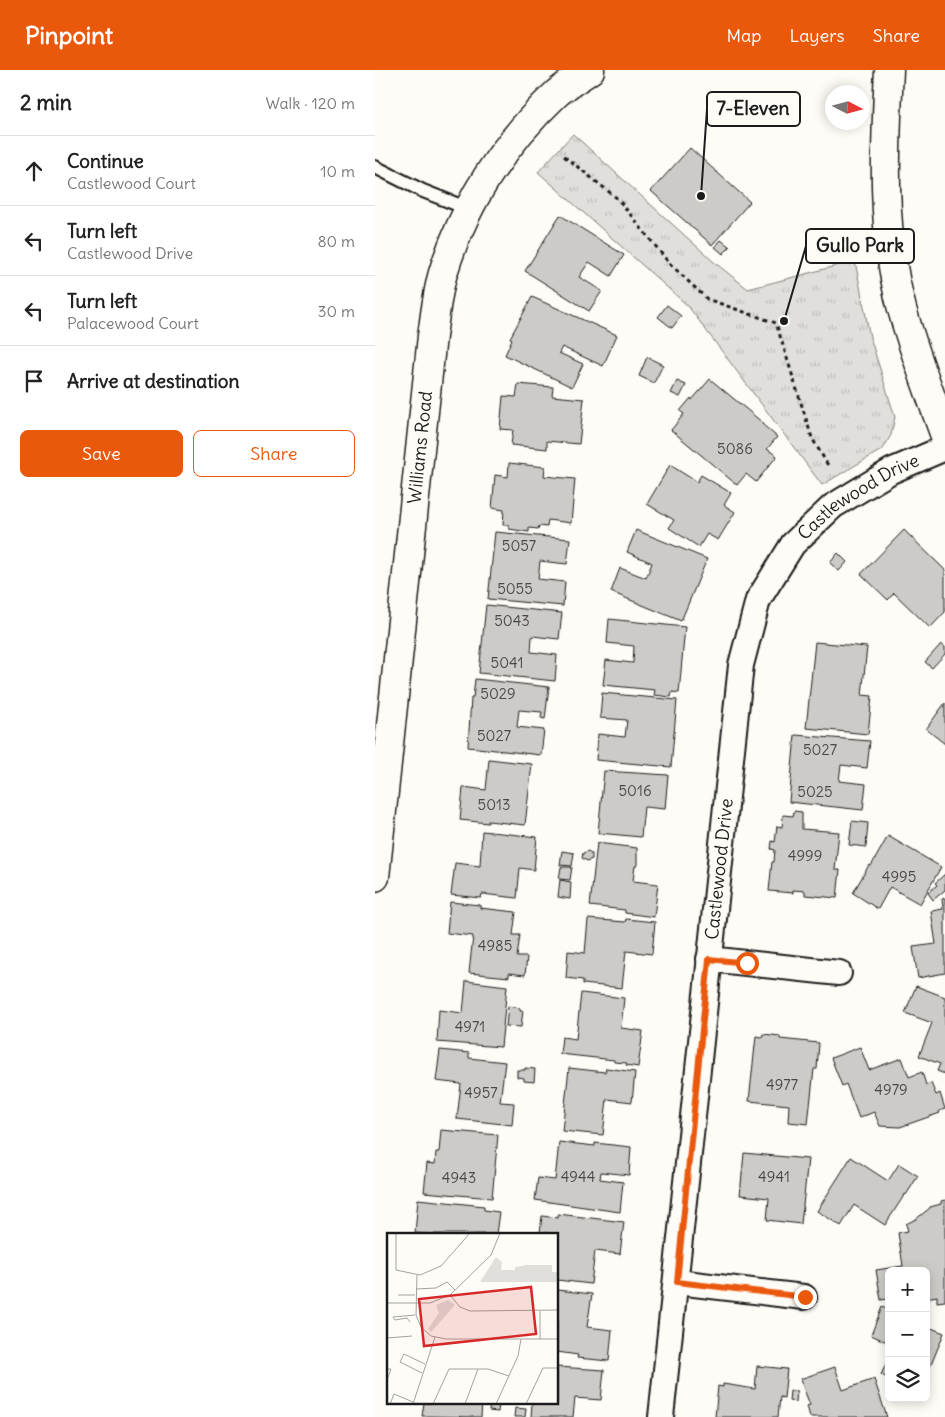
<!DOCTYPE html>
<html lang="en">
<head>
<meta charset="utf-8">
<style>
  :root { --surface:#fff; --page:#f2f2f2; --text:#222; --muted:#767676; --line:#e0e0e0; --accent:#ea580c }
  body { margin:0; font-family:Delius,sans-serif; background:var(--page); color:var(--text) }
  .controls { position:absolute; right:15px; bottom:15px; display:grid; overflow:hidden; border-radius:8px; box-shadow:0 2px 12px #0003 }
  .controls button { width:45px; height:45px; display:grid; place-items:center; padding:0; border:0; border-bottom:1px solid var(--line); background:var(--surface); color:var(--text); font:25px sans-serif }
  .compass { position:absolute; left:450px; top:15px; width:45px; height:45px; border-radius:50%; background:var(--surface); box-shadow:0 2px 12px #0003; rotate:96deg }
  .stop { position:absolute; width:15px; height:15px; margin:-11px; border:4px solid #ea580c; border-radius:50%; background:#fff }
  .stop.end { background:#ea580c; border-color:#fff; box-shadow:0 1px 5px #0008 }
  .list { margin:0; padding:0; list-style:none }
  h2 { display:flex; justify-content:space-between; align-items:center; height:65px; margin:0; padding:0 20px; font-size:21px }
  h2 small { font-size:16px; font-weight:400; color:var(--muted) }
  .list li { display:grid; grid-template-columns:32px 1fr auto; gap:15px; align-items:center; box-sizing:border-box; height:70px; padding:0 20px; border-top:1px solid var(--line) }
  .list b { display:block; font-size:19px; white-space:nowrap }
  .list p { margin:0; font-size:16px; white-space:nowrap; color:var(--muted) }
  .list em { font-size:16px; font-style:normal; color:var(--muted) }
  .actions { display:flex; gap:10px; padding:15px 20px }
  .actions a { flex:1; padding:11px 0; border:1px solid var(--accent); border-radius:8px; text-align:center; font-size:18px; color:var(--accent) }
  .actions .main { background:var(--accent); color:#fff }
  .icon { flex:none; width:28px; height:28px; fill:none; stroke:currentColor; stroke-width:2; stroke-linecap:round; stroke-linejoin:round }
  .map { position:relative; flex:none; width:570px; height:1347px; overflow:hidden }
  header { display:flex; align-items:center; gap:30px; box-sizing:border-box; height:70px; padding:0 25px; background:var(--accent); color:#fff }
  header strong { font-size:24px }
  nav { display:flex; gap:28px; margin-inline-start:auto; font-size:18px }
  main { display:flex }
  aside { flex:1; background:var(--surface) }
  .map>svg:first-child { display:block }
  .park { fill:url(#park-tufts); stroke:#7e7e7c }
  .building { fill:#cccbc8; stroke:#1c1c1c }
  .lines { fill:none; stroke-linecap:round; stroke-linejoin:round }
  .service-casing { stroke:#1c1c1c; stroke-width:16 }
  .minor-casing { stroke:#1c1c1c; stroke-width:28 }
  .tertiary-casing { stroke:#1c1c1c; stroke-width:31 }
  .secondary-casing { stroke:#1c1c1c; stroke-width:31 }
  .path { stroke:#1c1c1c; stroke-width:3; stroke-dasharray:4 4; stroke-linecap:butt }
  .service { stroke:#fdfcf7; stroke-width:12 }
  .minor { stroke:#fdfcf7; stroke-width:24 }
  .tertiary { stroke:#fdfcf7; stroke-width:28 }
  .secondary { stroke:#fdfcf7; stroke-width:28 }
  .route { stroke:#ea580c; stroke-width:6 }
  .labels { text-anchor:middle; stroke-width:4; stroke-linejoin:round; paint-order:stroke }
  .number-label { font-size:15px; fill:#484847 }
  .street-label { font-size:18px; fill:#1c1c1c; stroke:#fdfcf7 }
  .inset-road { fill:none; stroke:#a3a29f; stroke-width:1 }
  .view { fill:#d62828; fill-opacity:0.15; stroke:#d62828; stroke-width:2.5 }
  .inset-edge { fill:none; stroke:#1c1c1c; stroke-width:2.5 }
  .leader { fill:none; stroke:#1c1c1c; stroke-width:2 }
  .callout-dot { fill:#1c1c1c; stroke:#fdfcf7; stroke-width:2 }
  .callout { fill:#fdfcf7; stroke:#1c1c1c; stroke-width:2 }
  .callout-label { font-size:19px; text-anchor:middle; font-weight:bold; fill:#1c1c1c }
</style>
</head>
<body>
<header>
<strong>Pinpoint</strong>
<nav><a>Map</a><a>Layers</a><a>Share</a></nav>
</header>
<main>
<aside>
<h2>2 min<small>Walk · 120 m</small></h2>
<ul class="list">
<li><svg class="icon" aria-label="ahead" viewBox="0 0 24 24"><path d="M12 20V5M6 11l6-6 6 6"/></svg><div><b>Continue</b><p>Castlewood Court</p></div><em>10 m</em></li>
<li><svg class="icon" aria-label="left" viewBox="0 0 24 24"><path d="M17 20v-9H6M10 6l-5 5 5 5"/></svg><div><b>Turn left</b><p>Castlewood Drive</p></div><em>80 m</em></li>
<li><svg class="icon" aria-label="left" viewBox="0 0 24 24"><path d="M17 20v-9H6M10 6l-5 5 5 5"/></svg><div><b>Turn left</b><p>Palacewood Court</p></div><em>30 m</em></li>
<li><svg class="icon" aria-label="arrive" viewBox="0 0 24 24"><path d="M6 21V4h12l-3 4 3 4H6"/></svg><div><b>Arrive at destination</b></div></li>
</ul>
<div class="actions"><a class="main">Save</a><a>Share</a></div>
</aside>
<div class="map">
<svg width="570" height="1347" viewBox="0 0 570 1347">
  <defs>
    <pattern id="park-tufts" width="24" height="20" patternUnits="userSpaceOnUse" patternTransform="scale(1.25)"><rect width="24" height="20" fill="#e0dfdb"/><path d="M3 7l-1-3M5 7V3M7 7l1-3M15 17l-1-3M17 17v-4M19 17l1-3" fill="none" stroke="#c0bfbb"/></pattern>
  </defs>
  <rect width="100%" height="100%" fill="#fdfcf7"/>
  <filter id="ink" filterUnits="userSpaceOnUse"><feTurbulence type="fractalNoise" baseFrequency=".02" numOctaves="2"/><feDisplacementMap in="SourceGraphic" scale="10" xChannelSelector="R" yChannelSelector="G"/><feConvolveMatrix kernelMatrix="1 2 1 2 8 2 1 2 1" color-interpolation-filters="sRGB"/></filter>
  <g filter="url(#ink)">
    <polygon class="park" points="198,64 339,192 373,219 480,191 495,267 520,347 516,365 508,379 447,415 313,236 163,102"/>
    <g class="building">
      <polygon points="315,78 375,132 337,175 276,121"/>
      <polygon points="185,145 249,185 236,206 214,192 204,207 227,221 214,241 150,201"/>
      <polygon points="346,170 355,177 348,184 340,177"/>
      <polygon points="157,227 242,265 228,296 187,277 184,283 208,294 197,317 130,285 137,269 135,268"/>
      <polygon points="292,235 306,246 297,258 283,247"/>
      <polygon points="272,287 288,295 279,313 264,306"/>
      <polygon points="335,309 388,353 387,354 402,367 392,379 402,386 381,412 371,404 362,415 296,360 309,344 305,341 316,328 317,330"/>
      <polygon points="302,311 311,315 305,327 296,323"/>
      <polygon points="143,314 178,317 177,326 209,329 204,374 172,371 172,379 136,375 138,360 125,359 128,326 141,327"/>
      <polygon points="134,393 170,397 169,406 200,409 196,453 173,450 172,457 164,456 163,459 154,458 154,462 134,459 134,455 128,455 129,440 117,438 120,405 133,407"/>
      <polygon points="295,395 322,412 326,405 356,423 349,435 360,442 343,470 332,464 324,477 294,458 299,450 272,434"/>
      <polygon points="261,460 332,489 306,551 236,522 245,498 271,508 277,493 252,482"/>
      <polygon points="529,460 570,500 570,542 555,558 519,523 513,530 486,504"/>
      <polygon points="120,462 195,469 192,494 165,491 163,509 190,512 188,536 113,529"/>
      <polygon points="463,483 472,492 464,501 455,493"/>
      <polygon points="111,535 187,543 184,569 157,566 156,582 182,585 180,611 104,603"/>
      <polygon points="234,549 310,557 304,623 297,622 296,627 279,625 280,620 228,615 231,590 258,593 259,576 232,573"/>
      <polygon points="440,572 492,577 487,625 497,626 493,664 431,658"/>
      <polygon points="566,574 570,577 570,584 557,598 550,592"/>
      <polygon points="100,609 174,617 170,649 166,648 167,642 144,640 142,657 169,660 166,685 93,677 96,628 98,628"/>
      <polygon points="227,623 302,630 296,697 221,690 223,664 250,667 252,650 225,648"/>
      <polygon points="570,633 570,674 551,659"/>
      <polygon points="420,665 495,671 492,698 466,695 464,711 491,714 488,740 414,732"/>
      <polygon points="114,689 157,694 150,755 113,751 113,753 85,750 88,717 111,720"/>
      <polygon points="229,701 293,705 290,739 269,737 266,767 223,763"/>
      <polygon points="419,741 427,742 427,759 464,762 460,800 465,800 462,828 430,825 430,821 418,820 418,823 394,821 397,792 399,792 400,780 396,779 397,771 400,772 402,756 407,757 408,745 418,746"/>
      <polygon points="477,751 493,753 491,777 474,775"/>
      <polygon points="107,761 162,767 159,800 145,798 142,828 107,824 106,828 76,825 80,793 105,796"/>
      <polygon points="513,766 566,797 545,834 515,817 503,839 478,823 494,795 496,796"/>
      <polygon points="222,773 262,778 262,796 260,796 258,811 283,814 279,847 250,843 250,840 215,836"/>
      <polygon points="187,781 199,783 197,796 185,795"/>
      <polygon points="213,781 217,784 217,789 212,791 207,788 208,783"/>
      <polygon points="186,797 197,797 195,810 184,809"/>
      <polygon points="570,804 570,820 558,830 553,823 562,815 560,813"/>
      <polygon points="185,810 196,812 195,829 183,827"/>
      <polygon points="570,828 570,903 543,908 538,877 561,874 556,841 568,839 567,829"/>
      <polygon points="75,832 105,835 105,838 141,842 138,865 145,865 142,887 152,887 150,905 134,903 134,907 94,903 98,866 72,863"/>
      <polygon points="213,849 250,852 251,849 280,852 277,884 251,881 247,918 208,914 208,910 191,908 193,881 210,883"/>
      <polygon points="91,911 132,916 126,977 62,972 64,940 88,943"/>
      <polygon points="541,916 570,927 570,1004 562,1001 565,994 544,986 557,953 530,943"/>
      <polygon points="206,923 249,928 246,958 268,961 263,997 251,995 252,993 239,992 239,990 185,984 187,967 201,969"/>
      <polygon points="133,936 145,938 145,941 148,941 146,957 131,956"/>
      <polygon points="388,964 405,966 405,969 444,973 442,999 439,999 433,1054 413,1052 414,1035 374,1031 381,966 387,967"/>
      <polygon points="485,977 494,1000 527,988 534,1007 547,1002 551,1015 556,1013 561,1025 565,1023 570,1039 564,1041 565,1043 525,1057 505,1056 499,1042 484,1048 471,1014 467,1016 456,988"/>
      <polygon points="65,980 94,983 94,988 130,992 125,1032 139,1033 137,1055 82,1049 86,1014 61,1011"/>
      <polygon points="150,998 160,999 159,1012 149,1011 149,1008 142,1007 142,1000 150,1000"/>
      <polygon points="194,998 230,1002 231,998 260,1002 257,1032 232,1029 228,1065 187,1061"/>
      <polygon points="66,1060 123,1065 117,1128 49,1122 52,1093 60,1094 61,1082 64,1082"/>
      <polygon points="184,1072 220,1076 220,1073 256,1077 254,1105 226,1102 225,1109 248,1112 245,1142 160,1130 163,1108 180,1110"/>
      <polygon points="369,1083 433,1089 426,1154 392,1150 394,1128 365,1125"/>
      <polygon points="476,1087 513,1111 524,1094 543,1106 531,1125 530,1124 510,1155 479,1135 466,1156 442,1141"/>
      <polygon points="43,1129 109,1136 109,1140 124,1142 121,1164 55,1164 40,1163"/>
      <polygon points="570,1130 570,1231 562,1232 562,1226 551,1228 551,1201 514,1201 514,1229 506,1230 501,1200 528,1196 523,1163 533,1161 531,1154 541,1149 555,1138 555,1137 566,1134 566,1131"/>
      <polygon points="183,1144 249,1152 245,1184 220,1181 216,1214 182,1210 182,1164 165,1162 167,1146 183,1148"/>
      <polygon points="182,1220 217,1224 212,1257 237,1260 234,1291 202,1288 203,1285 182,1282"/>
      <polygon points="507,1237 514,1240 514,1273 496,1265"/>
      <polygon points="551,1256 569,1263 551,1307"/>
      <polygon points="514,1287 514,1308 506,1305"/>
      <polygon points="382,1296 412,1299 409,1328 405,1327 403,1347 340,1347 343,1316 348,1317 348,1314 380,1319"/>
      <polygon points="182,1297 229,1300 226,1330 200,1328 198,1347 156,1347 157,1333 182,1333"/>
      <polygon points="460,1297 468,1320 499,1309 512,1347 435,1347 432,1336 435,1335 425,1309"/>
      <polygon points="415,1321 422,1321 421,1332 414,1331"/>
      <polygon points="49,1333 107,1333 106,1347 47,1346"/>
      <polygon points="115,1333 124,1333 123,1342 114,1341"/>
      <polygon points="140,1338 151,1339 150,1347 139,1347"/>
    </g>
    <g class="lines">
      <g class="service-casing">
        <polyline id="service" points="0,97 48,121 94,139"/>
      </g>
      <g class="minor-casing">
        <g id="minor">
          <polyline points="334,889 464,903"/>
          <polyline points="302,1212 429,1227"/>
          <path id="s1" d="M286 1347 366 595 383 530 418 474 458 436 516 401 570 378"/>
        </g>
      </g>
      <g class="tertiary-casing">
        <g id="tertiary">
          <path id="s2" d="M0 807 57 266C60 246 62 223 68 203 89 134 129 73 181 24 191 15 204 8 215 0"/>
        </g>
      </g>
      <g class="secondary-casing">
        <path id="secondary" d="M514 0C510 80 506 161 527 239 539 282 555 324 570 366"/>
      </g>
      <polyline class="path" points="189,86 243,129 294,193 332,229 401,253 437,368 454,397"/>
      <use href="#service" class="service"/>
      <use href="#minor" class="minor"/>
      <use href="#tertiary" class="tertiary"/>
      <use href="#secondary" class="secondary"/>
    </g>
  </g>
  <g class="lines" filter="url(#ink)">
    <polyline class="route" points="372,893 334,889 302,1212 430,1227"/>
  </g>
  <g class="labels">
    <g class="number-label">
      <text x="360" y="384">5086</text>
      <text x="144" y="481">5057</text>
      <text x="140" y="524">5055</text>
      <text x="137" y="556">5043</text>
      <text x="132" y="598">5041</text>
      <text x="123" y="629">5029</text>
      <text x="119" y="671">5027</text>
      <text x="445" y="685">5027</text>
      <text x="260" y="726">5016</text>
      <text x="440" y="727">5025</text>
      <text x="119" y="740">5013</text>
      <text x="430" y="791">4999</text>
      <text x="524" y="812">4995</text>
      <text x="120" y="881">4985</text>
      <text x="95" y="962">4971</text>
      <text x="407" y="1020">4977</text>
      <text x="516" y="1025">4979</text>
      <text x="106" y="1028">4957</text>
      <text x="203" y="1112">4944</text>
      <text x="399" y="1112">4941</text>
      <text x="84" y="1113">4943</text>
    </g>
    <g class="street-label">
      <text dy="6" stroke="none"><textPath href="#s2" startOffset="432">Williams Road</textPath></text>
      <text dy="6" stroke="none"><textPath href="#s1" startOffset="971">Castlewood Drive</textPath></text>
      <text dy="6" stroke="none"><textPath href="#s1" startOffset="551">Castlewood Drive</textPath></text>
    </g>
  </g>
  <g transform="translate(12 1163)">
    <rect width="171" height="171" fill="#fdfcf7"/>
    <path d="M109 24 115 29 114 37H128V34L140 32H165V39H171V49H93Z" fill="#e0dfdb"/>
    <path d="M61 67 68 72 44 99 41 96 52 80 49 72Z" fill="#e0dfdb"/>
    <path class="inset-road" d="M9 0V37L33 42 54 33 83 0M30 42 29 82 34 94 44 103 59 106H172M29 56 49 55 60 49 68 57M11 62H28M63 62 73 74 83 78 172 77M0 70H43L63 62 104 22 113 0M153 78V106M23 89 20 85 8 87 6 84 28 82M0 105 25 103M0 136H4L0 147M35 140 13 129 17 121 38 131M3 171 7 161 26 169M26 171 48 104M46 171 62 136H101L122 143M78 171 91 136M109 171 131 123 134 106M139 171 156 135H172"/>
    <path class="view" d="M144 54 149 101 37 113 32 66Z"/>
    <rect width="171" height="171" class="inset-edge"/>
  </g>
  <path class="leader" d="M326 126L332 39M409 251L431 176"/>
  <g class="callout-dot">
    <circle cx="326" cy="126" r="5"/>
    <circle cx="409" cy="251" r="5"/>
  </g>
  <g class="callout">
    <rect x="332" y="22" width="93" height="34" rx="5"/>
    <rect x="431" y="159" width="108" height="34" rx="5"/>
  </g>
  <g class="callout-label">
    <text x="378" y="45">7-Eleven</text>
    <text x="485" y="182">Gullo Park</text>
  </g>
</svg>
<div class="controls">
<button>+</button>
<button>−</button>
<button><svg class="icon" aria-label="layers" viewBox="0 0 24 24"><path d="M12 4l9 5-9 5-9-5zM3 14l9 5 9-5"/></svg></button>
</div>
<svg class="compass" viewBox="-18 -18 36 36"><path d="M0-13l5 13h-10z" fill="#e53935"/><path d="M0 13l5-13h-10z" fill="#767676"/></svg>
<div class="stop" style="left:372px;top:893px"></div>
<div class="stop end" style="left:430px;top:1227px"></div>
</div>
</main>
</body>
</html>
